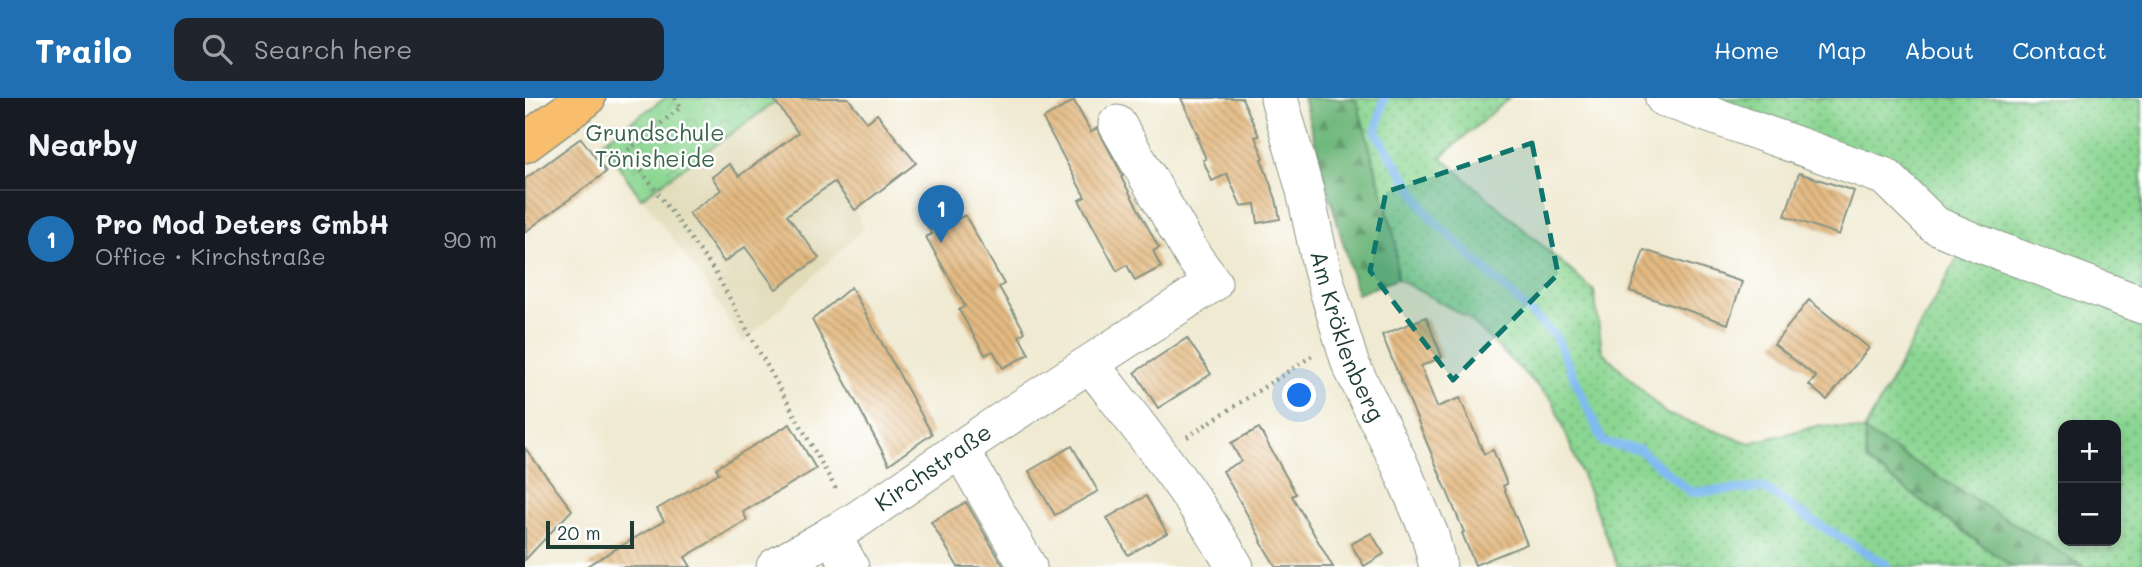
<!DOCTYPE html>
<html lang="en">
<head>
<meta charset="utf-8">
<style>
  :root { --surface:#171b24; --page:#20242c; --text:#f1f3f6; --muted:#9ea1a6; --line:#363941; --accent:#1f6fb2 }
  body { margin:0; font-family:Mali,sans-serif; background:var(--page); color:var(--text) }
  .controls { position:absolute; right:21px; bottom:21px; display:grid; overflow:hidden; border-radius:14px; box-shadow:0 4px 10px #0003 }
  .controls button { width:63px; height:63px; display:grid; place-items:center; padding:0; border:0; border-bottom:2px solid var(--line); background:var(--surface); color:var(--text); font:35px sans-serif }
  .scale { position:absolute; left:21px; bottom:18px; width:88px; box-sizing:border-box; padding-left:7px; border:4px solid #1f3d34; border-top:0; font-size:19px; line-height:24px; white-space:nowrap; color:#1f3d34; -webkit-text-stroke:5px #fff; paint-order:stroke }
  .you { position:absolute; left:775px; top:298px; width:24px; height:24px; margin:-18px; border:5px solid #fff; border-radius:50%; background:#1a73e8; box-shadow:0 0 0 10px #1a73e833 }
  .badge { display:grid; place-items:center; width:46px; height:46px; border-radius:50%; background:var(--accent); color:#fff; font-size:23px; font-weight:700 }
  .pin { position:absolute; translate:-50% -58px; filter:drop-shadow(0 2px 4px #0008) }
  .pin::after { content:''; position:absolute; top:37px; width:24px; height:21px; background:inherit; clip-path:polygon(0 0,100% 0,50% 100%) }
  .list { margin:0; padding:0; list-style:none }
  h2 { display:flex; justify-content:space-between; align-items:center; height:91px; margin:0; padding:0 28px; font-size:30px }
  h2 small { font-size:23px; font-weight:400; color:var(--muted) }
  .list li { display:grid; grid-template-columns:46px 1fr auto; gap:21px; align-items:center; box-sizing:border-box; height:98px; padding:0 28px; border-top:2px solid var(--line) }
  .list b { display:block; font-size:26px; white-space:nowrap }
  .list p { margin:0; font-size:23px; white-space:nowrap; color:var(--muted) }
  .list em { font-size:23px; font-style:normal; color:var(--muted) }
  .icon { flex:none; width:38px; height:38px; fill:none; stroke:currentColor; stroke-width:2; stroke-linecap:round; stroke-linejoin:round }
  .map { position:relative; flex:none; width:1617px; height:469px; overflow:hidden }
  header { display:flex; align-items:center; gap:42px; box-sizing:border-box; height:98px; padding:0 35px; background:var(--accent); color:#fff }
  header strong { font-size:33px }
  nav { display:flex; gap:38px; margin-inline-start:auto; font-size:24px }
  .search { width:490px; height:63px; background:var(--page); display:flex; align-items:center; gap:18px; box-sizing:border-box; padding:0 24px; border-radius:14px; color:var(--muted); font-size:26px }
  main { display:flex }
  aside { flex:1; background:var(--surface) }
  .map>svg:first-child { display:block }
  .built { fill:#e2dcba }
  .grass { fill:url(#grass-dots); stroke:#558a63; stroke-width:2; fill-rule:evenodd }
  .forest { fill:url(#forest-firs); stroke:#487a58; stroke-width:2 }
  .park { fill:url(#park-crowns); stroke:#558a63; stroke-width:2 }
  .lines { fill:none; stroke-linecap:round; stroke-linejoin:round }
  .stream { stroke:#7fbaf1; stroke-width:9 }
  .building { fill:url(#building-back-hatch) }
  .minor-casing { stroke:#889483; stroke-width:39 }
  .major-casing { stroke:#889483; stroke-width:41 }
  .path { stroke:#889483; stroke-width:4.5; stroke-dasharray:2 5; stroke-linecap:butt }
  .minor { stroke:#fff; stroke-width:37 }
  .major { stroke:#f9be6d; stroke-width:38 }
  .marked { fill:#0f766e; fill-opacity:0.2; stroke:#0f766e; stroke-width:5; stroke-dasharray:14 9; stroke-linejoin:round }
  .labels { text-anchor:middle; stroke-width:5; stroke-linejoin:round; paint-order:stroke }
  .park-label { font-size:23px; fill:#3a634c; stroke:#fff }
  .street-label { font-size:23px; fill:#1f3d34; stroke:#fff }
</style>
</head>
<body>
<header>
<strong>Trailo</strong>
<div class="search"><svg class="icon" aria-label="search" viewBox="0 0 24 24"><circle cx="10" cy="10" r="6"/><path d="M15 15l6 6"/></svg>Search here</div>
<nav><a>Home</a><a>Map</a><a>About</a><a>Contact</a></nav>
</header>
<main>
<aside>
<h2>Nearby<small></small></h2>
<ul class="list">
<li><span class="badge">1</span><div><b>Pro Mod Deters GmbH</b><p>Office · Kirchstraße</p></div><em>90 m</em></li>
</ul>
</aside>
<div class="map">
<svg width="1617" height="469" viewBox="0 0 1617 469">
  <defs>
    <pattern id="grass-dots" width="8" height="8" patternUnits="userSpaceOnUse" patternTransform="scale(1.75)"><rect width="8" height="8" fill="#8bd692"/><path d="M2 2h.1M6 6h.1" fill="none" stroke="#71af78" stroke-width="1.8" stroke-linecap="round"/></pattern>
    <pattern id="forest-firs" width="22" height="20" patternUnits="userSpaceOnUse" patternTransform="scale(1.75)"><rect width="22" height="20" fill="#70b77c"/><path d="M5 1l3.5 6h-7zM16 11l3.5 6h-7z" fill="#5b9666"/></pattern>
    <pattern id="park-crowns" width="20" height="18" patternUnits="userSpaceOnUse" patternTransform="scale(1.75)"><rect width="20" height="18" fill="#8bd692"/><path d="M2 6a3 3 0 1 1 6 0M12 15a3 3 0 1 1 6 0" fill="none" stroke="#71af78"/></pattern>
    <pattern id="building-back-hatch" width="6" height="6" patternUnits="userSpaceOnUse" patternTransform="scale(1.75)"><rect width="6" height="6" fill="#e4ba82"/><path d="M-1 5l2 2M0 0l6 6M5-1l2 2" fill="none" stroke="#b8986b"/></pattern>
  </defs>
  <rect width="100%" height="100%" fill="#fff"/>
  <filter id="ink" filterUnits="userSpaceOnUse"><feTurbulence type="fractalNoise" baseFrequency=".0143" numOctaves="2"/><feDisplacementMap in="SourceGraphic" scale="14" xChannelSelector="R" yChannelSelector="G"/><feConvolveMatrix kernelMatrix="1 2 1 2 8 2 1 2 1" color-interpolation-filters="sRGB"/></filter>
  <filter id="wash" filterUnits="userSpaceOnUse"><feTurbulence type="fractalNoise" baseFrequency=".00686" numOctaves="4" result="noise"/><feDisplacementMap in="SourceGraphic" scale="28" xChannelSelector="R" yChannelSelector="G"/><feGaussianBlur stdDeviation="1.57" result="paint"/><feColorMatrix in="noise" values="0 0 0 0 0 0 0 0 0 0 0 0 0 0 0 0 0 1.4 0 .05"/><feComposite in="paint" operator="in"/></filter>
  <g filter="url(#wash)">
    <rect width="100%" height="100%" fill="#f0ead2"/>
    <polygon class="built" points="140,0 248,0 330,112 339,130 218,245 182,188 77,44"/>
    <path class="grass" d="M825 0H984L916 59 1069 193 1077 253 1141 316 1225 345 1296 327 1339 333 1435 155 1416 114 1162 0H1617V469H1559L1340 334 1342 363 1487 469H1093L1028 303 942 219 872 181 870 140 832 4ZM1538 327H1591V443H1538Z"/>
    <g class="forest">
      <polygon points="778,0 825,0 832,4 870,141 872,181 832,196"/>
      <polygon points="1339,333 1559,469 1487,469 1342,363"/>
    </g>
    <polygon class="park" points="140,0 248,0 250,4 116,100 77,44"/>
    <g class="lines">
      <polyline class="stream" points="859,0 851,34 906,120 1031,239 1078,344 1115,352 1165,394 1239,390 1291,425 1359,465 1362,469"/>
    </g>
    <g id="blocks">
      <g class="building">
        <polygon points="248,0 323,0 342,24 352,16 391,65 330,112 309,84 262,117 294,160 251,191 220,149 199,164 164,115 196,92 187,79 204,66 214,78 273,35"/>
        <polygon points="656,0 717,0 734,38 730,39 739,60 736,61 751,101 755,121 733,125 730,106 716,108 702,76 687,83 678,62 681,61 672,40 674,40"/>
        <polygon points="549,3 566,34 572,30 598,78 596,79 634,150 628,153 636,169 610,183 602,167 592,173 554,102 560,99 518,21"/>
        <polygon points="56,40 81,74 0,134 0,81"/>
        <polygon points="1274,75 1329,93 1314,137 1260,118"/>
        <polygon points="425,107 433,121 440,117 479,186 474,189 500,234 494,238 504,256 478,270 468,253 460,257 434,212 440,208 401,139 407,136 401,126"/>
        <polygon points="1119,152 1217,184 1203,226 1105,193"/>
        <polygon points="326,189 407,336 364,366 287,222"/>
        <polygon points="1284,202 1344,250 1302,302 1284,287 1291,279 1249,246"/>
        <polygon points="901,219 917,259 896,268 912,309 935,300 959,356 968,352 982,386 978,388 1002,446 950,467 937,435 939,434 857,237"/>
        <polygon points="662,240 686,276 633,310 610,274"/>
        <polygon points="265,326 291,371 218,414 222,422 160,459 166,469 60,469 139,423 132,411 194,375 191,370"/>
        <polygon points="734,330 771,396 767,398 808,469 751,469 736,444 737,443 698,373 716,363 706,345"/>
        <polygon points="547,348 573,393 530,417 504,373"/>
        <polygon points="0,350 47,412 0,462"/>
        <polygon points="621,398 642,435 603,457 582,420"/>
        <polygon points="441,404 479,469 433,469 406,424"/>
        <polygon points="846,435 859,456 839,468 826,446"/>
      </g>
    </g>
  </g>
  <g filter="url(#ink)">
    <use href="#blocks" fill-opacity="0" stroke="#889483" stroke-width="2"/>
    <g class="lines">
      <g class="minor-casing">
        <g id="minor">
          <path id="s1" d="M754 0 780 93 797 172 825 265 875 367 905 437 913 469"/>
          <polyline points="1139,0 1361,79 1410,127 1450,144 1617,207"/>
          <path d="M566 267C616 332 669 397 710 469"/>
          <polyline points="435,351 503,469"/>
          <polyline points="307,436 325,469"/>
          <path id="s2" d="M250 469 329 424 460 334 688 185 668 158 592 26"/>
        </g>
      </g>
      <g class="major-casing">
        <polyline id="major" points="0,45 61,0"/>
      </g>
      <g class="path">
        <polyline points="150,0 156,9 102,53 190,174 313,395"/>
        <polyline points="662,339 790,256"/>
      </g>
      <use href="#minor" class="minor"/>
      <use href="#major" class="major"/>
    </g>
  </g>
  <path class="marked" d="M1007 45 1033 176 928 282 845 173 861 94Z"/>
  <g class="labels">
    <g class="park-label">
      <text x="130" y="43">Grundschule<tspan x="130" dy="26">Tönisheide</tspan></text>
    </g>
    <g class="street-label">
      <text dy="8" stroke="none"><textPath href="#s1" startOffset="248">Am Kröklenberg</textPath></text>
      <text dy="8" stroke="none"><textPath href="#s2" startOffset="187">Kirchstraße</textPath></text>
    </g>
  </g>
</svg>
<div class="controls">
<button>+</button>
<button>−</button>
</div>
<div class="scale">20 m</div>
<div class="you"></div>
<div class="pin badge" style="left:416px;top:145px">1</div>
</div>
</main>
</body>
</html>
